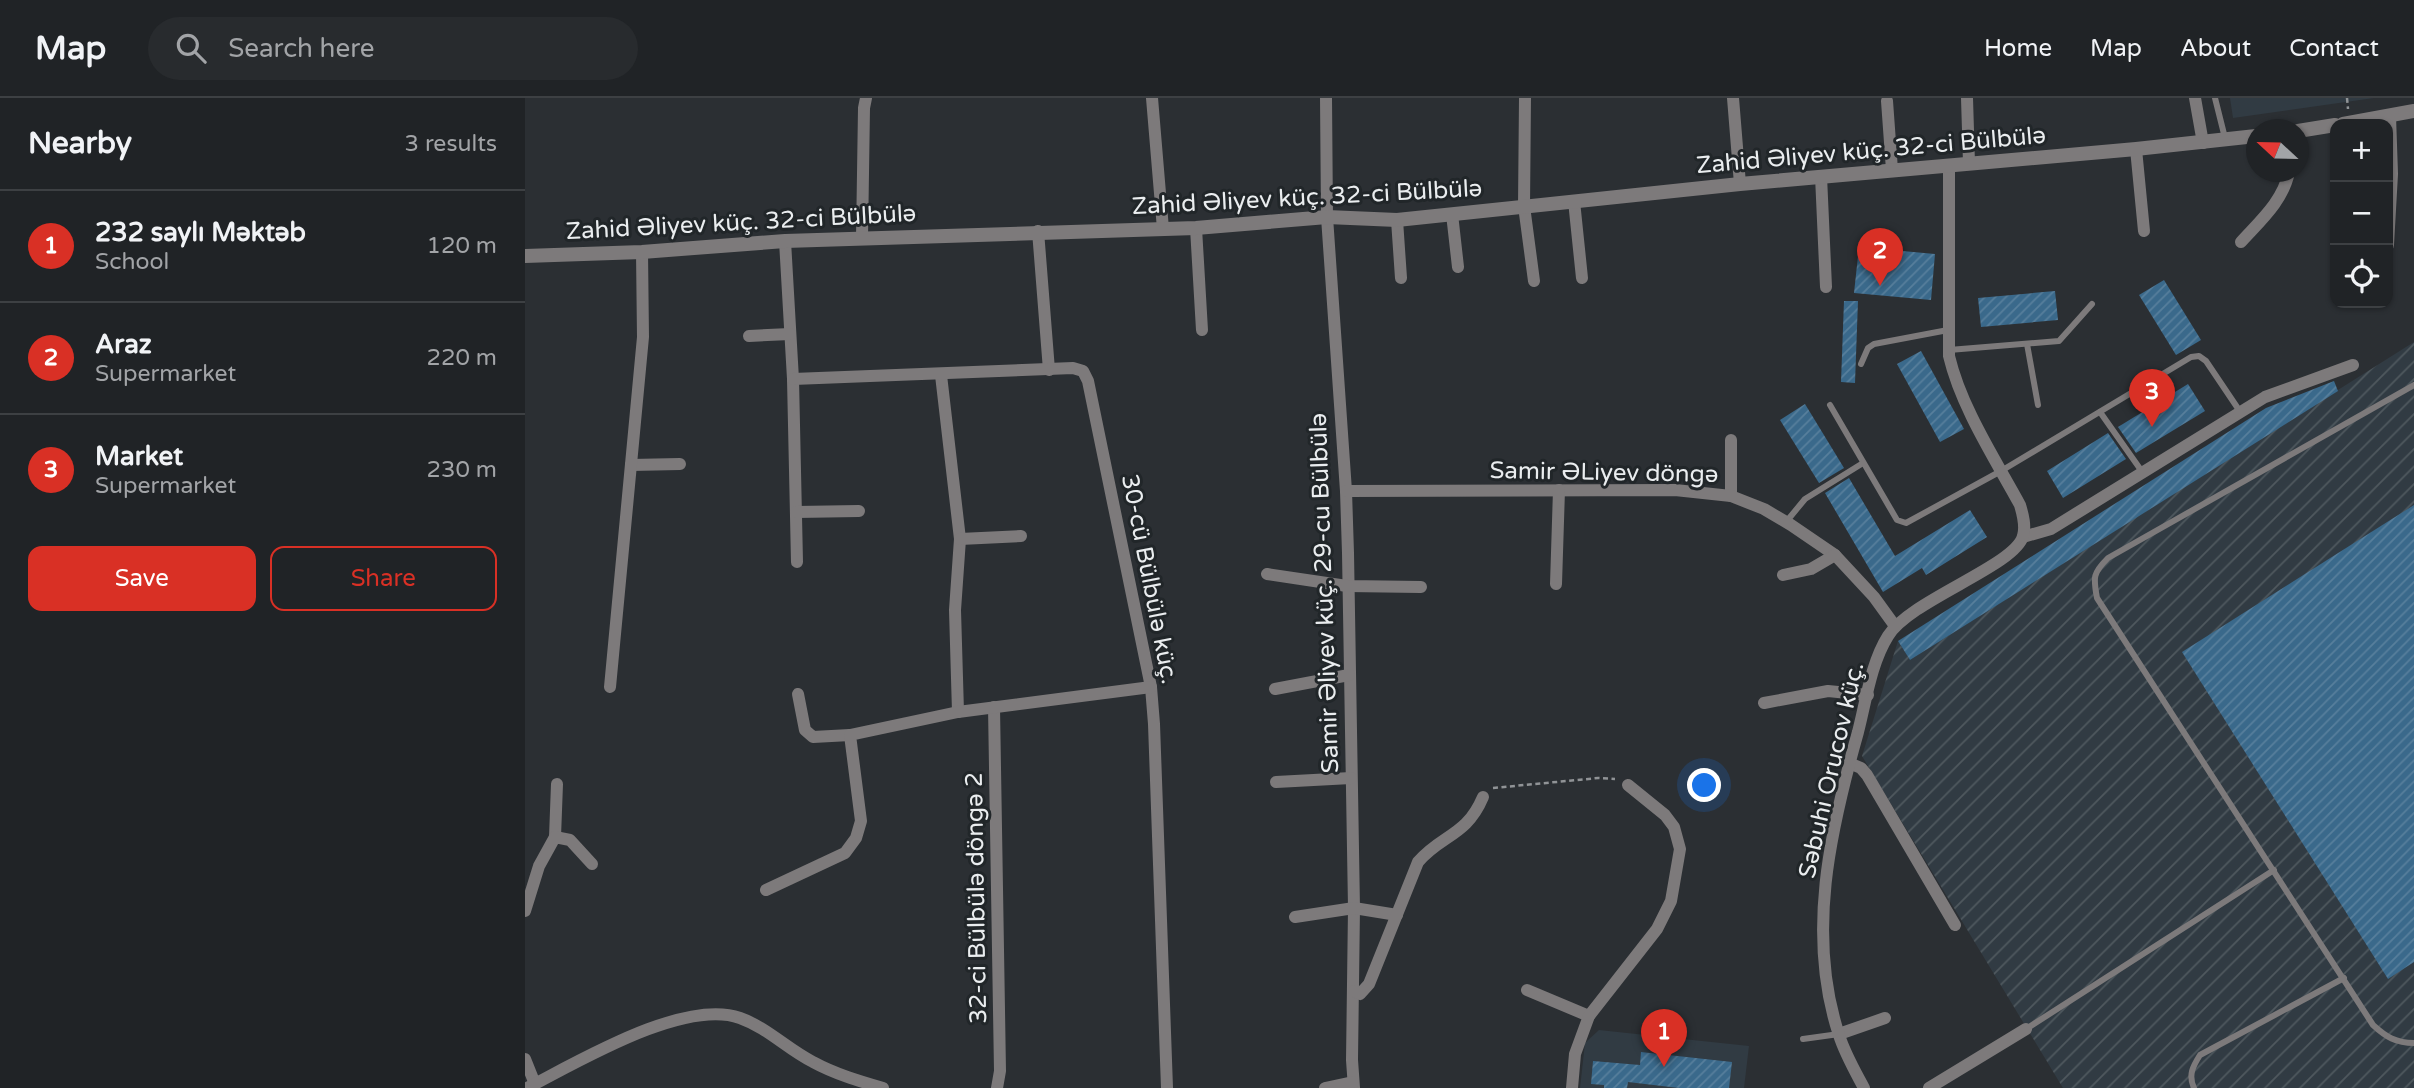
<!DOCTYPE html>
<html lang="en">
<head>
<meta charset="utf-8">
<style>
  :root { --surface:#202326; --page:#282b2e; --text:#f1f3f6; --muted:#a2a4a7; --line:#3d4043; --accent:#d93025 }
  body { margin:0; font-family:"Varela Round",sans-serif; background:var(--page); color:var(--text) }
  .controls { position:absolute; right:21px; top:21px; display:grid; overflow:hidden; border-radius:14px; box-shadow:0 2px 5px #0004 }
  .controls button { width:63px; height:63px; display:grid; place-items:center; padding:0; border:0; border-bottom:2px solid var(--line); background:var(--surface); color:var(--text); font:35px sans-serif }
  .compass { position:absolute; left:1721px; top:21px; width:63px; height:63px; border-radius:50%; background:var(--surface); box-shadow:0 2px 5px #0004; rotate:292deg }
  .you { position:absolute; left:1180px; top:688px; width:24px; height:24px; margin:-18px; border:5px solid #fff; border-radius:50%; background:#1a73e8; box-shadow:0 0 0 10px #1a73e833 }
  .badge { display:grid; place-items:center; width:46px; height:46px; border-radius:50%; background:var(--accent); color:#fff; font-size:23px; font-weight:700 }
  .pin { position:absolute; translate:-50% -58px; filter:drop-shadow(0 2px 4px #0008) }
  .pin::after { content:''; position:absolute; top:37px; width:24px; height:21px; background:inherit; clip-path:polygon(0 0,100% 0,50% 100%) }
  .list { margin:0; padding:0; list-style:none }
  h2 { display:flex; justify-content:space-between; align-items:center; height:91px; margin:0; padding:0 28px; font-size:30px }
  h2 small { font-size:23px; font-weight:400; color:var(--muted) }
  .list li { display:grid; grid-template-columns:46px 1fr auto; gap:21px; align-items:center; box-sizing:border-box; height:112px; padding:0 28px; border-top:2px solid var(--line) }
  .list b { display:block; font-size:26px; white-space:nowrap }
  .list p { margin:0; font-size:23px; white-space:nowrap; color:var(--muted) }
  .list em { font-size:23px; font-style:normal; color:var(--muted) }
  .actions { display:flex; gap:14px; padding:21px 28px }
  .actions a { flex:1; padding:16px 0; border:2px solid var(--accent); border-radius:14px; text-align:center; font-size:24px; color:var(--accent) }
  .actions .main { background:var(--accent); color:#fff }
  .icon { flex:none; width:38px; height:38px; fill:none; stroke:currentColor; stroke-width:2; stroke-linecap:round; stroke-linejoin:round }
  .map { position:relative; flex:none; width:1889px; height:990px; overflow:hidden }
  header { display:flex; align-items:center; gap:42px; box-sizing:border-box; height:98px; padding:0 35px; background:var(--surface); border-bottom:2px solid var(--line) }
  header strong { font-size:33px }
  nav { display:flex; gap:38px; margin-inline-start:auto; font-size:24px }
  .search { width:490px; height:63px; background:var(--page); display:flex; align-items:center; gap:18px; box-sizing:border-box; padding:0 24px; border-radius:38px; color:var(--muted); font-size:26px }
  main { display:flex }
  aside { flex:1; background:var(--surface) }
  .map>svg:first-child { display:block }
  .built { fill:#313b43 }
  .industrial { fill:url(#industrial-furrows) }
  .building { fill:url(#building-hatch) }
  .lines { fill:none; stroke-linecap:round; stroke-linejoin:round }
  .path { stroke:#909396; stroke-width:2.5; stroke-dasharray:5 3.5; stroke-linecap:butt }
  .service { stroke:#7d7a7b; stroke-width:6 }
  .minor { stroke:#7d7a7b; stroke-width:12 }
  .tertiary { stroke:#7d7a7b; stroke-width:14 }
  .labels { text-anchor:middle; stroke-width:6; stroke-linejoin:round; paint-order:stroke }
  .street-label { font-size:24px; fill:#eaedef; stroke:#212629 }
</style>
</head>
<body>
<header>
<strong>Map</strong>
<div class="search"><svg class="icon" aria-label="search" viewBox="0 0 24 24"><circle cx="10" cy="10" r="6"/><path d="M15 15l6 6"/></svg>Search here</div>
<nav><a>Home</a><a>Map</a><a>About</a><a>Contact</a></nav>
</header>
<main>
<aside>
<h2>Nearby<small>3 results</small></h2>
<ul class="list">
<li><span class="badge">1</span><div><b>232 saylı Məktəb</b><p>School</p></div><em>120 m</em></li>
<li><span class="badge">2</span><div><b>Araz</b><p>Supermarket</p></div><em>220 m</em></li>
<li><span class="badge">3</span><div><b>Market</b><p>Supermarket</p></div><em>230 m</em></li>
</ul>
<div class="actions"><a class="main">Save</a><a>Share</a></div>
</aside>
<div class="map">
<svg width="1889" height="990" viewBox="0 0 1889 990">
  <defs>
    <pattern id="industrial-furrows" width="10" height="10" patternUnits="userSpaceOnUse" patternTransform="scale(1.75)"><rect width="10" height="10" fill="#313b43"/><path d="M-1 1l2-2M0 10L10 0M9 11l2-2" fill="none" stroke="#4f585e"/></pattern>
    <pattern id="building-hatch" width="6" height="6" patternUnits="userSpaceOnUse" patternTransform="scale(1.75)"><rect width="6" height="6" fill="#3a698b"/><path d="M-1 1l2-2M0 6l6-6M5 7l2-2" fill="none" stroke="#577f9c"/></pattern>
  </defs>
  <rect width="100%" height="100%" fill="#2b2f33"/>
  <g class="built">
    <polygon points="1705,0 1849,0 1708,20"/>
    <polygon points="1074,932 1224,948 1219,990 1055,990 1060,945"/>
  </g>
  <polygon class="industrial" points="1889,244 1889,990 1538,990 1337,658 1373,543 1385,562"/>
  <g class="building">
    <polygon points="1334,149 1410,156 1406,202 1329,195"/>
    <polygon points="1639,182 1676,242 1651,257 1614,197"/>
    <polygon points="1530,193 1533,222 1456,229 1453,200"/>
    <polygon points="1319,203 1333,203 1330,285 1316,284"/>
    <polygon points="1396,253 1439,331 1415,344 1372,266"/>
    <polygon points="1809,283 1813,293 1385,562 1373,543 1741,310"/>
    <polygon points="1663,286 1680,313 1611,355 1593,329"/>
    <polygon points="1280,306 1319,370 1294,385 1255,322"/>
    <polygon points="1583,335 1601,361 1538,400 1522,373"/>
    <polygon points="1324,380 1370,458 1445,412 1462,439 1401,477 1397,470 1358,494 1300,395"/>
    <polygon points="1889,407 1889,864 1863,881 1657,554"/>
    <polygon points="1116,954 1207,964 1204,990 1154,990 1103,984 1102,990 1079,990 1079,987 1066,986 1068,963 1115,967"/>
  </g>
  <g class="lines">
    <g class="path">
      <polyline points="1822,0 1823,11"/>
      <polyline points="968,690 1073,680 1090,681"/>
    </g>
    <g class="service">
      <polyline points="1690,0 1700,40"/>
      <polyline points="1502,246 1513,307"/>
      <polyline points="1424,252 1534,243 1567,206"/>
      <polyline points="1336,266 1343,250 1349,246 1423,232"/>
      <path d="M1889 287 1583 460C1568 475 1568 479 1572 500L1848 927C1861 939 1871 945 1889 945"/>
      <polyline points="1305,307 1372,422 1381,425 1476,373 1666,259 1674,258 1681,263 1716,315"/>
      <polyline points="1575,314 1618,375"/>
      <polyline points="1261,424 1280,401 1338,365"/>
      <polyline points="1501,931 1749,772"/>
      <polyline points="1278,941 1314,936"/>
      <path d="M1669 990C1663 977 1668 968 1675 957L1819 880"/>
    </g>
    <g class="minor">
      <polyline points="627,0 638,131"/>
      <polyline points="801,0 802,119 821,393 823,455 829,810 827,962 829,990"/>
      <polyline points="1000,0 999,108 1009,183"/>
      <polyline points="1208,0 1215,86"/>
      <polyline points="1442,0 1444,65"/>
      <polyline points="1670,0 1678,45"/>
      <polyline points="1362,3 1367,72"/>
      <polyline points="1611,51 1619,133"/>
      <polyline points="1296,78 1301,189"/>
      <polyline points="1049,103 1057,180"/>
      <polyline points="927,116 933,169"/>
      <polyline points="872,122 876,180"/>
      <polyline points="671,130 677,232"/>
      <polyline points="513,133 524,272"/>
      <polyline points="337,140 339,10 341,0"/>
      <polyline points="260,143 268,281 272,464"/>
      <path d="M1716 144C1736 122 1758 103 1764 74"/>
      <polyline points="1863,147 1867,76 1865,18"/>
      <polyline points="224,238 265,236"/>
      <polyline points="416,277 435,441 430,512 433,614"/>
      <polyline points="268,281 548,270 558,273 563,283 626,589 629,626 642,990"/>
      <polyline points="1206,342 1206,398"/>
      <polyline points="106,367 155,366"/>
      <polyline points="821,393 1150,392 1206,398 1239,411 1266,427 1310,457 1349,499 1370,528"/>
      <polyline points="271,414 334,413"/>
      <polyline points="1498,439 1526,431 1740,299 1828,267"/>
      <polyline points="435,441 496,438"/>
      <polyline points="742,476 822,488 896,489"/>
      <polyline points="1258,477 1286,471 1310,457"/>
      <polyline points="1031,486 1034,392"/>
      <polyline points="85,589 118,239 117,154"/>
      <polyline points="750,591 824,577"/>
      <polyline points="273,596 280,632 288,639 325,637"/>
      <polyline points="1239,605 1303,593 1343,597"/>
      <polyline points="469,609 475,973 472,990"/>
      <polyline points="1324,665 1336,670 1342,677 1430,827"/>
      <polyline points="751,684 826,680"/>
      <polyline points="30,739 32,686"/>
      <polyline points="241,792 320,755 331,740 336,723 325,637 433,614 626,589"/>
      <polyline points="0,813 14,768 30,739 45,742 67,766"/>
      <polyline points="770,819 829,810 872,817"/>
      <polyline points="1002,892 1064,918"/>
      <path d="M829 893 835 896 844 886 893 764C917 736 941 739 958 699"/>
      <polyline points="1314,936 1360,920"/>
      <polyline points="0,961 10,986"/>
      <path d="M2 990C53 964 159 900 215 920 243 930 262 951 288 964 310 976 334 983 358 990"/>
      <polyline points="800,990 828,984"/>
      <polyline points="1047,990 1050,956 1064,918 1132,831 1146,803 1155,751 1149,729 1140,717 1103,687"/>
      <path d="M1339 990C1330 973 1320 956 1314 937 1281 837 1305 733 1333 634 1341 603 1346 565 1363 538 1385 502 1490 468 1498 438 1501 428 1498 417 1495 407 1470 361 1436 309 1424 258V68"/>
      <polyline points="1404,990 1501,931"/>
    </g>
    <g class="tertiary">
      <polyline points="1818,26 1889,13"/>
      <polyline points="1773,33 1810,27"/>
      <polyline points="0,158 117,154 260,143 671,130 802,119 872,122 1215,86 1611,51 1731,38"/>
    </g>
  </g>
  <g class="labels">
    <g class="street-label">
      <text transform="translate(1346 52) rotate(-5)" y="8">Zahid Əliyev küç. 32-ci Bülbülə</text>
      <text transform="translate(782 99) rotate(-3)" y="8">Zahid Əliyev küç. 32-ci Bülbülə</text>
      <text transform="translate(216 124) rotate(-3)" y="8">Zahid Əliyev küç. 32-ci Bülbülə</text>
      <text transform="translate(1079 374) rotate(1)" y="8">Samir ƏLiyev döngə</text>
      <text transform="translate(625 481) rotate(79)" y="8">30-cü Bülbülə küç.</text>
      <text transform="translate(799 495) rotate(-92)" y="8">Samir Əliyev küç. 29-cu Bülbülə</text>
      <text transform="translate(1306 672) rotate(-77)" y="8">Səbuhi Orucov küç.</text>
      <text transform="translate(451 800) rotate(-91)" y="8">32-ci Bülbülə döngə 2</text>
    </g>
  </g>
</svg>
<div class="controls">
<button>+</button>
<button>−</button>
<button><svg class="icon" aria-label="locate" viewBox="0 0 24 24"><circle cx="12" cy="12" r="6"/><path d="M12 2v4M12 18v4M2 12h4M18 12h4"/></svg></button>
</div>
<svg class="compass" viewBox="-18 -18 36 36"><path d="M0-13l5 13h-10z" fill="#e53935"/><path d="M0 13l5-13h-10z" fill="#a2a4a7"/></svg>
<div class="you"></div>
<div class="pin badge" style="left:1139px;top:969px">1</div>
<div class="pin badge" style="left:1355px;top:188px">2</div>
<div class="pin badge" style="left:1627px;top:329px">3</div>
</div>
</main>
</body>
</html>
